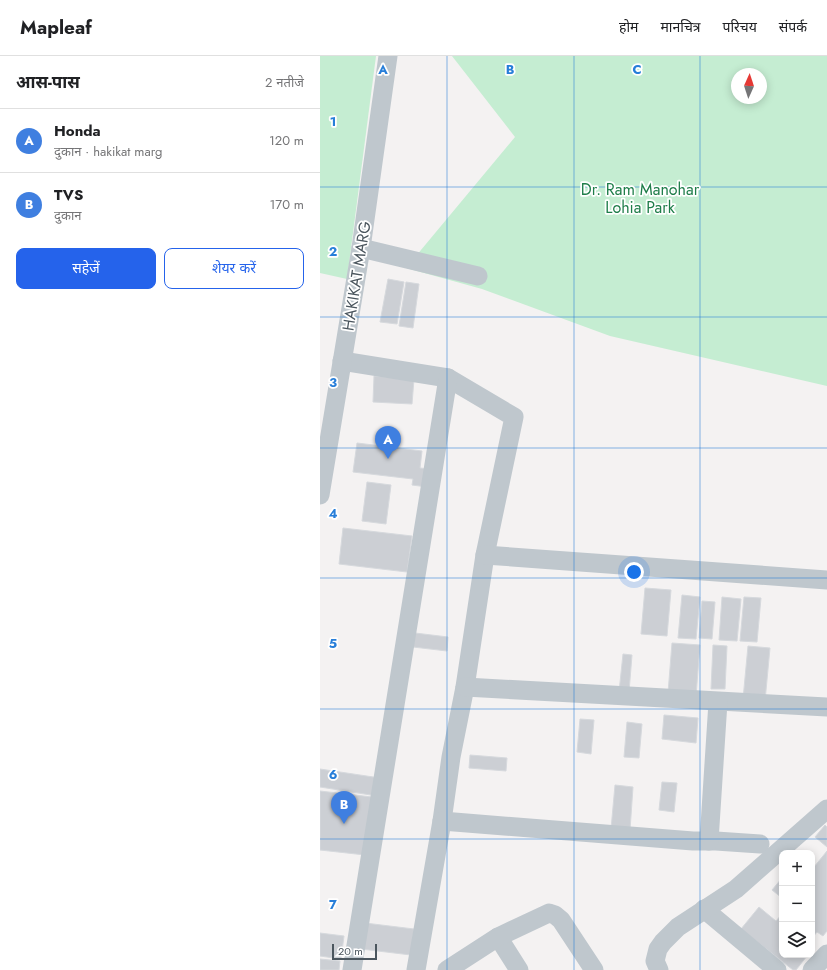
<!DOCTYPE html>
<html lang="hi">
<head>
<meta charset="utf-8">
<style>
  :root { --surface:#fff; --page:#f2f2f2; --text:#202124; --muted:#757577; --line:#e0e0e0; --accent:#2563eb }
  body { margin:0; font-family:Jost,"Noto Sans Devanagari",sans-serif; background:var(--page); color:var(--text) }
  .controls { position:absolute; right:12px; bottom:12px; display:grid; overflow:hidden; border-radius:8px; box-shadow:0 2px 10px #0003 }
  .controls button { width:36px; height:36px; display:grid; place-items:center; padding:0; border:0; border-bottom:1px solid var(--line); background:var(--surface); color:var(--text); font:20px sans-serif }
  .compass { position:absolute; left:411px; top:12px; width:36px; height:36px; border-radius:50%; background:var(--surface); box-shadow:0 2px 10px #0003; rotate:3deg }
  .scale { position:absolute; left:12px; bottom:10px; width:45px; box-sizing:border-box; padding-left:4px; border:2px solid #4b565e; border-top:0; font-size:11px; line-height:14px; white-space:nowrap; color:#4b565e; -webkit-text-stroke:3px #fff; paint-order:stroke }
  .you { position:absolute; left:314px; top:516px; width:14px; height:14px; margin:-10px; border:3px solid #fff; border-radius:50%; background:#1a73e8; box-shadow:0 0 0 6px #1a73e833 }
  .badge { display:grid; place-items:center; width:26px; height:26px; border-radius:50%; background:var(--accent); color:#fff; font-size:13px; font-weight:700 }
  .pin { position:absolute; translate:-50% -33px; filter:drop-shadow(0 1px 2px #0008) }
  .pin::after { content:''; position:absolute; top:21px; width:14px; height:12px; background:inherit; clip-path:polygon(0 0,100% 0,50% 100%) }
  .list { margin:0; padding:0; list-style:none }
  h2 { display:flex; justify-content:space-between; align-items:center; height:52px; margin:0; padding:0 16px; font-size:17px }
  h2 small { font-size:13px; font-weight:400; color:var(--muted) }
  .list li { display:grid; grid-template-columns:26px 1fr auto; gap:12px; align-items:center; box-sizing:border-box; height:64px; padding:0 16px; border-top:1px solid var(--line) }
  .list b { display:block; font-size:15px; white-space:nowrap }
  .list p { margin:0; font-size:13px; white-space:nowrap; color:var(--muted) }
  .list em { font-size:13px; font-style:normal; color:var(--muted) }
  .actions { display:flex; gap:8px; padding:12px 16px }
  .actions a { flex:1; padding:9px 0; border:1px solid var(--accent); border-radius:8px; text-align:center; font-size:14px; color:var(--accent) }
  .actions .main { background:var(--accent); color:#fff }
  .icon { flex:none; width:22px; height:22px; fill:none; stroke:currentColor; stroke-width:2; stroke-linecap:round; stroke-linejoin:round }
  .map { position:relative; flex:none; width:507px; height:914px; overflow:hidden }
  header { display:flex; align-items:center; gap:24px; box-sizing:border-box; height:56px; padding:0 20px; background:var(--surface); border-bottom:1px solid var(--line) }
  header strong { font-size:19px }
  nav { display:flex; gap:22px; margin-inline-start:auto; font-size:14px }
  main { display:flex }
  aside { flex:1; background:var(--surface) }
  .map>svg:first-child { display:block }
  .green { fill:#c5edd2; fill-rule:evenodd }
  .building { fill:#cccfd4; stroke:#d6d9dd }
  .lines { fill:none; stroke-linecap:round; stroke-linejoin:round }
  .minor { stroke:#bfc7cd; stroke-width:19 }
  .grid { fill:none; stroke:#277ed9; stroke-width:1; stroke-opacity:0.55 }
  .labels { text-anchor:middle; stroke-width:3.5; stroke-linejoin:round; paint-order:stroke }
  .park-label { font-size:16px; fill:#1e7d49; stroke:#fff }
  .street-label { font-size:16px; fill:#4b565e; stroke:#fff }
  .grid-label { font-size:13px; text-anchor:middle; font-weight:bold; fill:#277ed9; stroke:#fff; stroke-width:3.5; stroke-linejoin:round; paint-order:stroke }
</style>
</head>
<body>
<header>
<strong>Mapleaf</strong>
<nav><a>होम</a><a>मानचित्र</a><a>परिचय</a><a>संपर्क</a></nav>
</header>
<main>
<aside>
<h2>आस-पास<small>2 नतीजे</small></h2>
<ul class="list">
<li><span class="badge" style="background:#3f7fe0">A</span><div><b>Honda</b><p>दुकान · hakikat marg</p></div><em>120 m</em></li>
<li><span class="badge" style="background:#3f7fe0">B</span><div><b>TVS</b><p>दुकान</p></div><em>170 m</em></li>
</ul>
<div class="actions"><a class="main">सहेजें</a><a>शेयर करें</a></div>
</aside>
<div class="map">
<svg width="507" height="914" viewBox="0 0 507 914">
  <rect width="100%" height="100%" fill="#f4f2f2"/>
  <g class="green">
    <polygon points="0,0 56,0 27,223 0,217"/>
    <path d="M132 0H507V330L290 280 162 233 86 212 195 81ZM417 18H441V42H417Z"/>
  </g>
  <g class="building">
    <polygon points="68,223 84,226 77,268 60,266"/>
    <polygon points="86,226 99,228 93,272 79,270"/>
    <polygon points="54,320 94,323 92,348 53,346"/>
    <polygon points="37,387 102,395 100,412 109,413 107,431 92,429 93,423 33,416"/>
    <polygon points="47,426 71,429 66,468 42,465"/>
    <polygon points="23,472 92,480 87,516 19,508"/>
    <polygon points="325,532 351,534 347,580 321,578"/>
    <polygon points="362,539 380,541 376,583 358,582"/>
    <polygon points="402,541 421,543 417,585 399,584"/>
    <polygon points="424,541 441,542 437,586 420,585"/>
    <polygon points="382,545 395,546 392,583 379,582"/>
    <polygon points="95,577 128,581 127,595 93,591"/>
    <polygon points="352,587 380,589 376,640 348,637"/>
    <polygon points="393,589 407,590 405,633 391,633"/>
    <polygon points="428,590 450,592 445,645 423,643"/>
    <polygon points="303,598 312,599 309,636 299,636"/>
    <polygon points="344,659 378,662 376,687 342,683"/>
    <polygon points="260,663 274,664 271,698 257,696"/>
    <polygon points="307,666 322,668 319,702 304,701"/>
    <polygon points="150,699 187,702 186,715 149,712"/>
    <polygon points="0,713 60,722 57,740 0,731"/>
    <polygon points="342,726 357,727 354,756 339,754"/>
    <polygon points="295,729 313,731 310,774 291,773"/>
    <polygon points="0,735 52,741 45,799 0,794"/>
    <polygon points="505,769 507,771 507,791 495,781"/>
    <polygon points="507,795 507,875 503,880 497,876 492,882 492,809 494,811"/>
    <polygon points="462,822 462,842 452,834"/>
    <polygon points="439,851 456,865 462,858 462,899 486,899 487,900 476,914 473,914 421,873"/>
    <polygon points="45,867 94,873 91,899 41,893"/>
    <polygon points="0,877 24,880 21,903 0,900"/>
    <polygon points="0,903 20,905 19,914 0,914"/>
  </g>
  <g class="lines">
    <g class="minor">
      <polyline points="41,192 158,220"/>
      <polyline points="22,305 128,322 194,361 165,499 145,631 131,701 122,765 96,914"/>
      <polyline points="0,439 41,192 68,0"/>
      <polyline points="165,499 507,524"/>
      <polyline points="145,631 507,651"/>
      <polyline points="122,765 373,785 396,785 440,788"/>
      <polyline points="389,785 398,646"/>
      <polyline points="384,853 457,914"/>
      <polyline points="178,881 199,914"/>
      <polyline points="32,914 128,322"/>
      <polyline points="127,914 178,881 229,857 235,859 241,864 274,914"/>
      <polyline points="339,914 335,905 338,893 343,886 358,871 416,833 507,753"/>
      <polyline points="492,914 507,898"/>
    </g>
  </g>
  <path class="grid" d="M127 0V914M254 0V914M380 0V914M0 131H507M0 261H507M0 392H507M0 522H507M0 653H507M0 783H507"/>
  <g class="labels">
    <g class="park-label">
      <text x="320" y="139">Dr. Ram Manohar<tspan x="320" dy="18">Lohia Park</tspan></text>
    </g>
    <g class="street-label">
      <text transform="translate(36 220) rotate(-81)" y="6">HAKIKAT MARG</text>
    </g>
  </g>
  <g class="grid-label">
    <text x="63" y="18">A</text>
    <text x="190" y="18">B</text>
    <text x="317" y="18">C</text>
    <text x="13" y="70">1</text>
    <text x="13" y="200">2</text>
    <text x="13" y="331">3</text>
    <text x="13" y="462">4</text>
    <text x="13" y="592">5</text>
    <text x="13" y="723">6</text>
    <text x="13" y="853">7</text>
  </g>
</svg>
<div class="controls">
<button>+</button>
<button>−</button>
<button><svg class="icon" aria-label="layers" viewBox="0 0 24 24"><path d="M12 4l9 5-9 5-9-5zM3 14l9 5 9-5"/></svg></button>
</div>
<svg class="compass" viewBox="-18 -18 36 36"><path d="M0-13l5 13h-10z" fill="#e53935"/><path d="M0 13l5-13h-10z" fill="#757577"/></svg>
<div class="scale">20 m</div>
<div class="you"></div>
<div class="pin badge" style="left:68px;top:403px;background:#3f7fe0">A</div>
<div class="pin badge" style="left:24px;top:768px;background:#3f7fe0">B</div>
</div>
</main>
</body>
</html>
